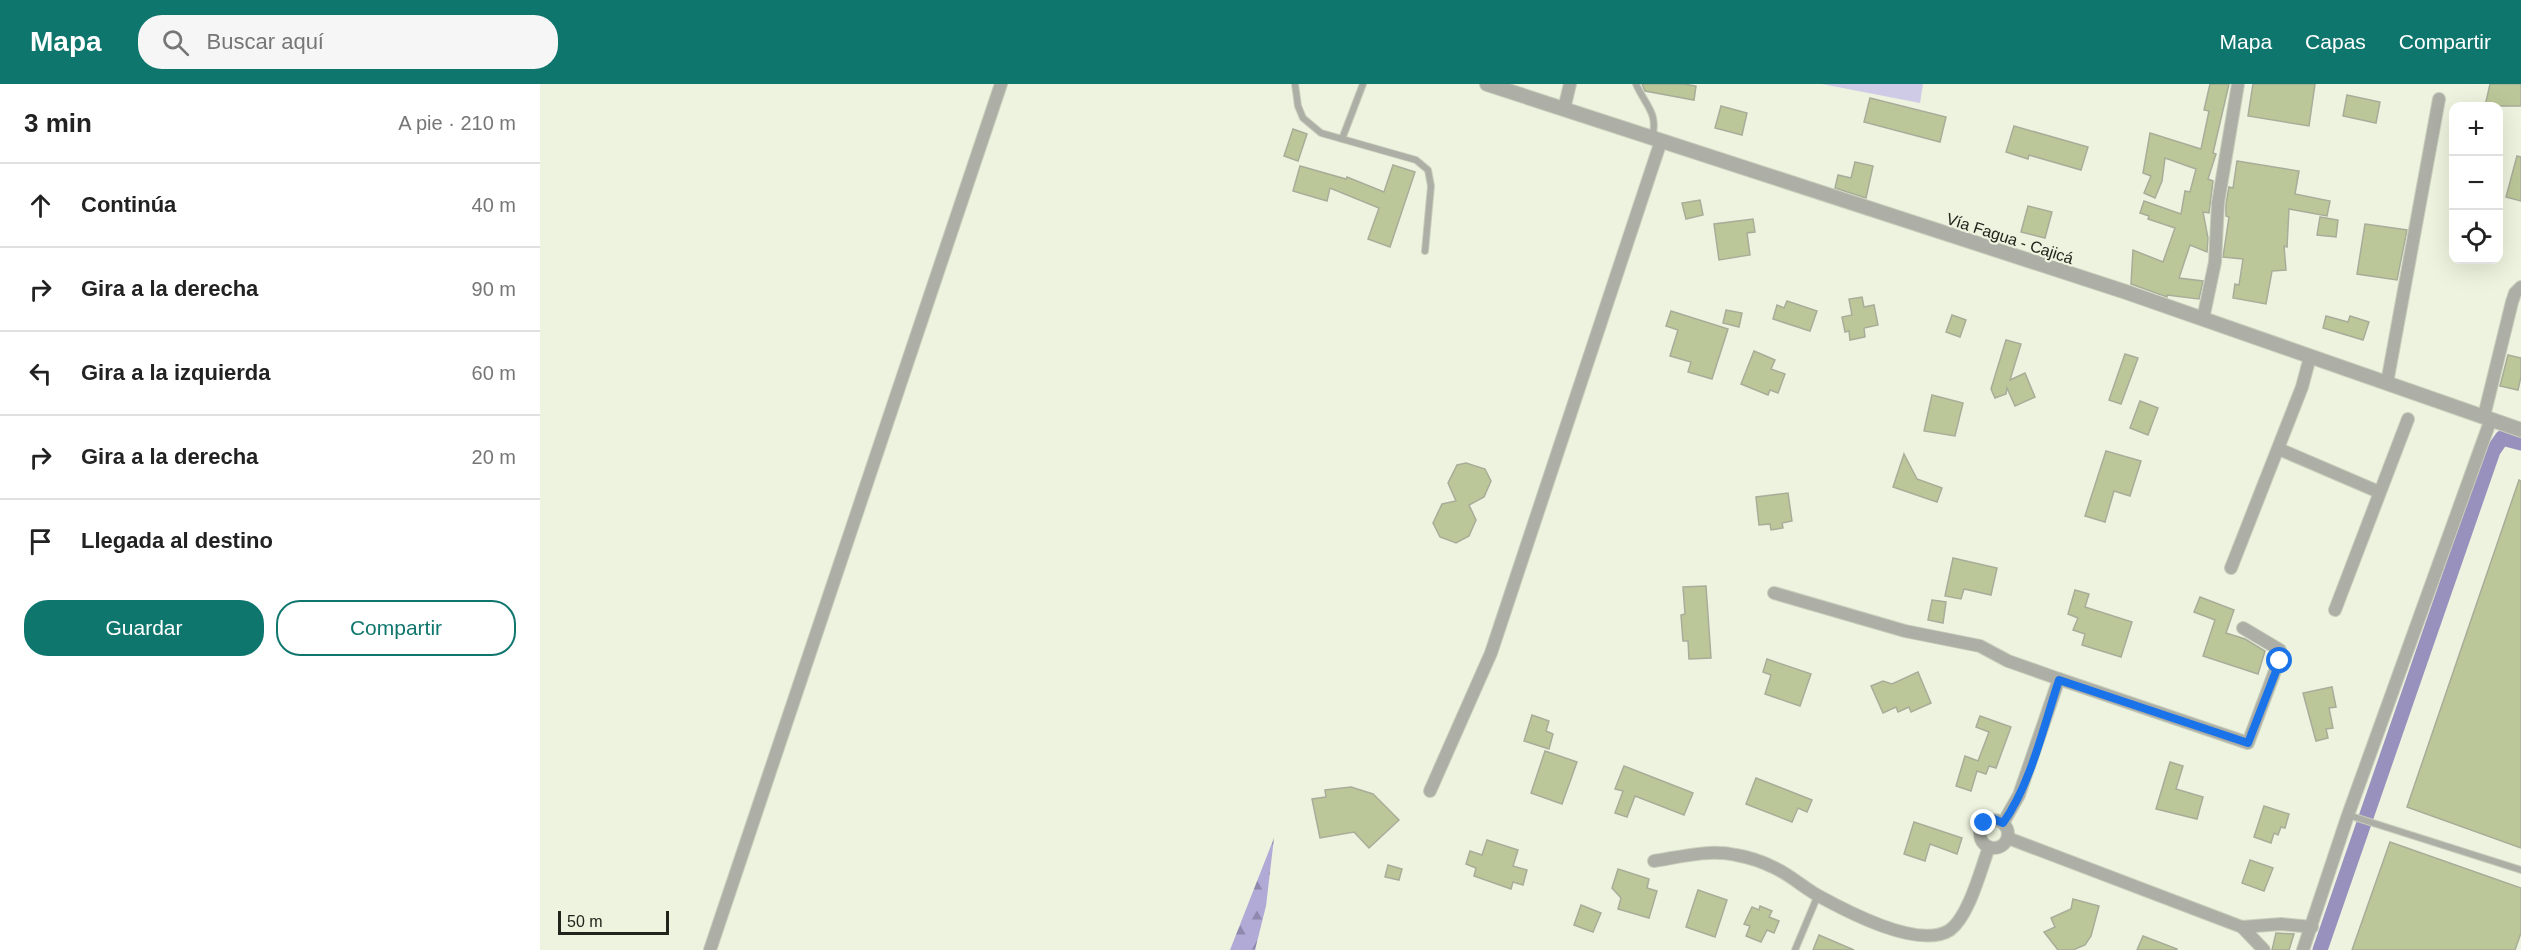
<!DOCTYPE html>
<html lang="es">
<head>
<meta charset="utf-8">
<style>
  :root { --surface:#fff; --page:#f6f6f6; --text:#222; --muted:#767676; --line:#e0e0e0; --accent:#0f766e }
  body { margin:0; font-family:Arial,sans-serif; background:var(--page); color:var(--text) }
  .controls { position:absolute; right:18px; top:18px; display:grid; overflow:hidden; border-radius:12px; box-shadow:0 6px 24px #0002 }
  .controls button { width:54px; height:54px; display:grid; place-items:center; padding:0; border:0; border-bottom:2px solid var(--line); background:var(--surface); color:var(--text); font:30px sans-serif }
  .scale { position:absolute; left:18px; bottom:15px; width:111px; box-sizing:border-box; padding-left:6px; border:3px solid #22241c; border-top:0; font-size:16px; line-height:21px; white-space:nowrap; color:#22241c; -webkit-text-stroke:4px #edf3de; paint-order:stroke }
  .stop { position:absolute; width:18px; height:18px; margin:-14px; border:4px solid #1a73e8; border-radius:50%; background:#fff }
  .stop.end { background:#1a73e8; border-color:#fff; box-shadow:0 2px 6px #0008 }
  .list { margin:0; padding:0; list-style:none }
  h2 { display:flex; justify-content:space-between; align-items:center; height:78px; margin:0; padding:0 24px; font-size:26px }
  h2 small { font-size:20px; font-weight:400; color:var(--muted) }
  .list li { display:grid; grid-template-columns:39px 1fr auto; gap:18px; align-items:center; box-sizing:border-box; height:84px; padding:0 24px; border-top:2px solid var(--line) }
  .list b { display:block; font-size:22px; white-space:nowrap }
  .list em { font-size:20px; font-style:normal; color:var(--muted) }
  .actions { display:flex; gap:12px; padding:18px 24px }
  .actions a { flex:1; padding:14px 0; border:2px solid var(--accent); border-radius:24px; text-align:center; font-size:21px; color:var(--accent) }
  .actions .main { background:var(--accent); color:#fff }
  .icon { flex:none; width:33px; height:33px; fill:none; stroke:currentColor; stroke-width:2; stroke-linecap:round; stroke-linejoin:round }
  .map { position:relative; flex:none; width:1981px; height:866px; overflow:hidden }
  header { display:flex; align-items:center; gap:36px; box-sizing:border-box; height:84px; padding:0 30px; background:var(--accent); color:#fff }
  header strong { font-size:28px }
  nav { display:flex; gap:33px; margin-inline-start:auto; font-size:21px }
  .search { width:420px; height:54px; background:var(--page); display:flex; align-items:center; gap:15px; box-sizing:border-box; padding:0 21px; border-radius:24px; color:var(--muted); font-size:22px }
  main { display:flex }
  aside { flex:1; background:var(--surface) }
  .map>svg:first-child { display:block }
  .forest { fill:url(#forest-firs) }
  .garden { fill:#cfcbe7 }
  .lines { fill:none; stroke-linecap:round; stroke-linejoin:round }
  .canal { stroke:#9891bd; stroke-width:15 }
  .building { fill:#bbc798; stroke:#a7ad99; stroke-width:1.5 }
  .service-casing { stroke:#c8cebb; stroke-width:8 }
  .minor-casing { stroke:#c8cebb; stroke-width:14 }
  .tertiary-casing { stroke:#c8cebb; stroke-width:16 }
  .service { stroke:#adafa6; stroke-width:6 }
  .minor { stroke:#adafa6; stroke-width:12 }
  .tertiary { stroke:#adafa6; stroke-width:14 }
  .route { stroke:#1a73e8; stroke-width:8 }
  .labels { text-anchor:middle; stroke-width:4.5; stroke-linejoin:round; paint-order:stroke }
  .street-label { font-size:16px; fill:#22241c; stroke:#edf3de }
</style>
</head>
<body>
<header>
<strong>Mapa</strong>
<div class="search"><svg class="icon" aria-label="search" viewBox="0 0 24 24"><circle cx="10" cy="10" r="6"/><path d="M15 15l6 6"/></svg>Buscar aquí</div>
<nav><a>Mapa</a><a>Capas</a><a>Compartir</a></nav>
</header>
<main>
<aside>
<h2>3 min<small>A pie · 210 m</small></h2>
<ul class="list">
<li><svg class="icon" aria-label="ahead" viewBox="0 0 24 24"><path d="M12 20V5M6 11l6-6 6 6"/></svg><div><b>Continúa</b></div><em>40 m</em></li>
<li><svg class="icon" aria-label="right" viewBox="0 0 24 24"><path d="M7 20v-9h11M14 6l5 5-5 5"/></svg><div><b>Gira a la derecha</b></div><em>90 m</em></li>
<li><svg class="icon" aria-label="left" viewBox="0 0 24 24"><path d="M17 20v-9H6M10 6l-5 5 5 5"/></svg><div><b>Gira a la izquierda</b></div><em>60 m</em></li>
<li><svg class="icon" aria-label="right" viewBox="0 0 24 24"><path d="M7 20v-9h11M14 6l5 5-5 5"/></svg><div><b>Gira a la derecha</b></div><em>20 m</em></li>
<li><svg class="icon" aria-label="arrive" viewBox="0 0 24 24"><path d="M6 21V4h12l-3 4 3 4H6"/></svg><div><b>Llegada al destino</b></div></li>
</ul>
<div class="actions"><a class="main">Guardar</a><a>Compartir</a></div>
</aside>
<div class="map">
<svg width="1981" height="866" viewBox="0 0 1981 866">
  <defs>
    <pattern id="forest-firs" width="22" height="20" patternUnits="userSpaceOnUse" patternTransform="scale(1.5)"><rect width="22" height="20" fill="#b1a9d6"/><path d="M5 1l3.5 6h-7zM16 11l3.5 6h-7z" fill="#9089ad"/></pattern>
  </defs>
  <rect width="100%" height="100%" fill="#edf3de"/>
  <polygon class="forest" points="734,754 726,822 715,866 690,866"/>
  <polygon class="garden" points="1282,0 1383,0 1380,19"/>
  <g class="lines">
    <polyline class="canal" points="1780,866 1953,367 1962,354 1981,359"/>
  </g>
  <g class="building">
    <polygon points="1102,0 1144,0 1156,2 1154,16 1105,7"/>
    <polygon points="1670,0 1689,0 1673,69 1676,70 1668,95 1673,97 1669,129 1663,128 1668,154 1667,168 1650,161 1639,194 1663,197 1659,215 1627,211 1627,213 1591,200 1593,166 1623,178 1635,144 1608,135 1609,132 1600,129 1604,117 1641,130 1645,107 1650,108 1656,85 1625,74 1622,97 1615,114 1604,109 1611,92 1603,89 1610,49 1661,65 1669,27 1664,26"/>
    <polygon points="1713,0 1775,0 1769,42 1708,32"/>
    <polygon points="1950,0 1981,0 1981,22 1945,22"/>
    <polygon points="1807,11 1840,18 1836,39 1803,32"/>
    <polygon points="1330,14 1406,33 1400,58 1324,38"/>
    <polygon points="1181,22 1207,29 1202,51 1175,44"/>
    <polygon points="1474,42 1548,63 1541,86 1489,71 1488,75 1466,68"/>
    <polygon points="753,45 767,50 758,77 744,72"/>
    <polygon points="1977,72 1981,73 1981,117 1966,113"/>
    <polygon points="1697,77 1759,87 1755,110 1790,117 1787,132 1749,125 1747,163 1744,162 1746,186 1732,187 1726,220 1693,214 1695,200 1699,201 1703,175 1683,173 1689,133 1686,132 1686,120 1689,103 1693,104"/>
    <polygon points="1315,78 1333,82 1326,114 1295,104 1298,91 1311,94"/>
    <polygon points="853,81 875,88 850,163 828,155 839,124 790,104 787,117 753,107 760,82 806,95 807,93 844,108"/>
    <polygon points="1160,116 1163,131 1146,135 1142,119"/>
    <polygon points="1488,122 1512,128 1505,154 1481,148"/>
    <polygon points="1780,133 1798,136 1796,153 1777,151"/>
    <polygon points="1213,135 1215,148 1207,149 1210,171 1179,176 1174,140"/>
    <polygon points="1825,140 1867,146 1857,196 1817,190"/>
    <polygon points="1322,213 1324,223 1334,221 1338,241 1324,244 1325,253 1310,256 1309,247 1305,248 1302,233 1312,231 1309,215"/>
    <polygon points="1247,217 1277,227 1270,247 1233,235 1237,221 1244,224"/>
    <polygon points="1186,226 1202,229 1199,243 1183,239"/>
    <polygon points="1131,227 1188,245 1172,295 1148,288 1151,278 1130,272 1138,246 1126,242"/>
    <polygon points="1412,231 1426,236 1420,253 1406,248"/>
    <polygon points="1786,232 1808,238 1810,232 1829,238 1823,256 1783,244"/>
    <polygon points="1466,256 1481,260 1470,296 1485,289 1495,313 1475,322 1467,304 1466,310 1455,314 1451,305"/>
    <polygon points="1214,267 1235,276 1231,285 1245,290 1238,309 1230,306 1228,311 1201,300"/>
    <polygon points="1585,270 1598,274 1581,320 1569,316"/>
    <polygon points="1968,271 1981,274 1981,293 1978,306 1960,302"/>
    <polygon points="1392,311 1423,319 1415,352 1384,347"/>
    <polygon points="1600,317 1618,324 1608,351 1590,344"/>
    <polygon points="1566,367 1601,377 1590,412 1574,407 1565,438 1545,432"/>
    <polygon points="1364,370 1377,395 1402,404 1397,418 1353,403"/>
    <polygon points="926,379 945,385 951,397 944,413 929,421 936,436 929,452 916,459 900,453 893,439 902,420 916,417 908,399 917,381"/>
    <polygon points="1979,396 1981,397 1981,764 1867,723"/>
    <polygon points="1248,409 1252,437 1242,439 1243,444 1231,446 1230,440 1219,441 1216,413"/>
    <polygon points="1413,474 1457,484 1451,511 1424,505 1421,515 1405,512"/>
    <polygon points="1166,502 1171,574 1149,575 1148,557 1143,557 1141,531 1145,530 1143,503"/>
    <polygon points="1535,506 1549,510 1545,523 1592,538 1581,573 1542,561 1545,550 1533,546 1538,534 1528,530"/>
    <polygon points="1660,513 1694,526 1686,549 1705,555 1725,567 1718,590 1663,572 1675,536 1654,528"/>
    <polygon points="1392,516 1406,518 1403,539 1388,536"/>
    <polygon points="1227,575 1271,590 1260,622 1225,610 1231,591 1223,588"/>
    <polygon points="1378,588 1391,619 1371,628 1369,623 1358,628 1356,623 1343,629 1331,602 1343,597 1352,600"/>
    <polygon points="1792,603 1796,623 1789,624 1793,644 1786,645 1788,654 1776,657 1763,609"/>
    <polygon points="992,631 1009,637 1006,647 1013,650 1009,665 984,657"/>
    <polygon points="1440,632 1471,643 1456,684 1449,682 1446,690 1437,687 1431,707 1416,702 1425,672 1438,677 1449,648 1436,643"/>
    <polygon points="1005,667 1037,678 1022,720 991,709"/>
    <polygon points="1630,678 1643,682 1636,705 1663,713 1657,735 1616,725"/>
    <polygon points="1084,682 1153,709 1144,731 1095,712 1087,733 1075,729 1083,707 1075,705"/>
    <polygon points="1216,694 1272,716 1267,728 1258,724 1252,738 1206,720"/>
    <polygon points="811,703 833,710 859,736 829,764 814,748 780,754 772,715 786,713 785,706"/>
    <polygon points="1724,722 1749,730 1745,744 1741,743 1738,751 1734,749 1731,759 1714,753"/>
    <polygon points="1374,738 1422,754 1417,770 1390,760 1385,777 1364,770"/>
    <polygon points="947,756 978,766 973,782 987,786 983,801 973,798 971,805 934,792 936,784 926,780 930,767 942,771"/>
    <polygon points="1850,758 1981,804 1981,849 1975,866 1812,866"/>
    <polygon points="1710,776 1733,784 1724,807 1702,799"/>
    <polygon points="848,781 862,785 859,796 845,793"/>
    <polygon points="1078,785 1109,795 1107,804 1117,807 1109,834 1078,825 1081,814 1072,804"/>
    <polygon points="1158,806 1187,816 1175,853 1146,843"/>
    <polygon points="1533,815 1559,822 1551,852 1545,861 1533,866 1518,866 1504,848 1515,843 1511,834 1531,825"/>
    <polygon points="1041,821 1061,829 1053,848 1034,841"/>
    <polygon points="1220,822 1232,827 1229,833 1239,837 1234,849 1227,846 1221,858 1206,852 1210,842 1204,840 1212,823 1219,826"/>
    <polygon points="1736,849 1754,850 1749,866 1732,866"/>
    <polygon points="1279,851 1314,866 1273,866"/>
    <polygon points="1603,852 1637,865 1637,866 1597,866"/>
  </g>
  <g class="lines">
    <g class="service-casing">
      <g id="service">
        <polyline points="755,0 758,22 763,34 781,49 876,76 888,86 891,102 885,167"/>
        <path d="M1096 0C1105 21 1119 29 1112 54"/>
        <polyline points="802,55 823,0"/>
        <polyline points="1808,731 1981,786"/>
        <polyline points="1255,866 1278,811"/>
      </g>
    </g>
    <g class="minor-casing">
      <g id="minor">
        <polyline points="1024,25 1030,0"/>
        <polyline points="1663,235 1675,178 1678,119 1698,0"/>
        <polyline points="1847,299 1899,15"/>
        <polyline points="1944,332 1972,218 1975,209 1981,203"/>
        <polyline points="1739,365 1839,408"/>
        <polyline points="1691,484 1762,303 1770,273"/>
        <polyline points="1234,509 1365,547 1440,562 1468,577 1519,595"/>
        <polyline points="1795,526 1868,335"/>
        <polyline points="890,707 951,569 1121,57"/>
        <circle cx="1454" cy="750" r="14"/>
        <polyline points="1463,739 1479,711 1519,595 1708,659 1741,571 1740,566 1703,544"/>
        <polyline points="1468,754 1702,843 1741,840 1772,843"/>
        <path d="M1114 777C1140 773 1169 765 1196 771 1208 773 1223 778 1235 784 1250 791 1263 803 1277 811 1306 827 1379 866 1410 846 1429 832 1441 785 1449 763"/>
        <polyline points="1702,843 1724,866"/>
        <polyline points="170,866 461,0"/>
        <polyline points="1763,866 1808,731 1951,335"/>
      </g>
    </g>
    <g class="tertiary-casing">
      <polyline id="tertiary" points="947,0 1586,208 1981,346"/>
    </g>
    <use href="#service" class="service"/>
    <use href="#minor" class="minor"/>
    <use href="#tertiary" class="tertiary"/>
  </g>
  <g class="lines">
    <path class="route" d="M1444 739 1454 735 1463 739C1491 700 1504 641 1519 596L1708 659 1740 577"/>
  </g>
  <g class="labels">
    <g class="street-label">
      <text transform="translate(1470 154) rotate(18)" y="6">Vía Fagua - Cajicá</text>
    </g>
  </g>
</svg>
<div class="controls">
<button>+</button>
<button>−</button>
<button><svg class="icon" aria-label="locate" viewBox="0 0 24 24"><circle cx="12" cy="12" r="6"/><path d="M12 2v4M12 18v4M2 12h4M18 12h4"/></svg></button>
</div>
<div class="scale">50 m</div>
<div class="stop" style="left:1740px;top:577px"></div>
<div class="stop end" style="left:1444px;top:739px"></div>
</div>
</main>
</body>
</html>
